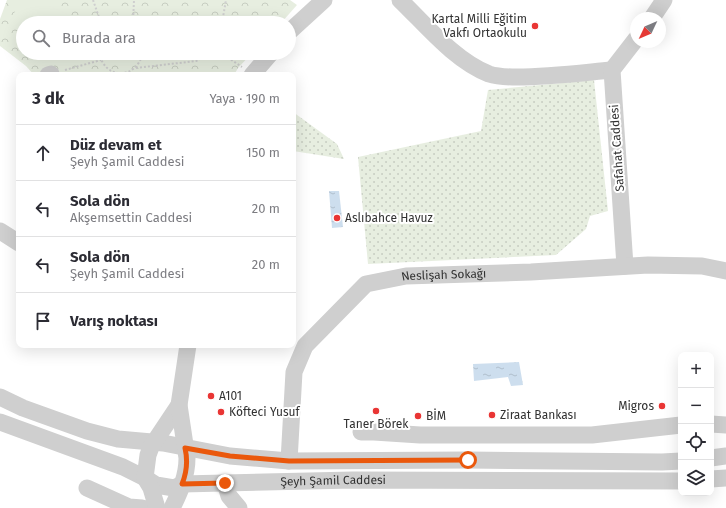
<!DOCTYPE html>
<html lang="tr">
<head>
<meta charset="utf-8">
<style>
  :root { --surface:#fff; --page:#f7f7f7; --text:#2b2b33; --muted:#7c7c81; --line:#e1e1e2 }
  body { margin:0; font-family:"Fira Sans",sans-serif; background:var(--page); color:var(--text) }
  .controls { position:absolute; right:12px; bottom:12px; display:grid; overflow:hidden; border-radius:8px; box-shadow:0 4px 16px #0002 }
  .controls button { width:36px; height:36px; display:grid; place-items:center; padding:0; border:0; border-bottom:1px solid var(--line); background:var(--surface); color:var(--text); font:20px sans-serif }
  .compass { position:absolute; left:630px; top:12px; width:36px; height:36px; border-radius:50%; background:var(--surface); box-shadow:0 4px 16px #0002; rotate:226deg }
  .stop { position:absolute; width:12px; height:12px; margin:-9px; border:3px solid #ea580c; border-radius:50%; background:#fff }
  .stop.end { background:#ea580c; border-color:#fff; box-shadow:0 1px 4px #0008 }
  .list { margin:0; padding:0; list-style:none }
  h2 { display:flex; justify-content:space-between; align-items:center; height:52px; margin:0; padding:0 16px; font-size:17px }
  h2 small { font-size:13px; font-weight:400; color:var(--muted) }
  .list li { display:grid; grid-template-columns:26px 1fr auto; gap:12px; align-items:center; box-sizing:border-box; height:56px; padding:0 16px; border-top:1px solid var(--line) }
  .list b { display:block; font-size:15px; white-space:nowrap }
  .list p { margin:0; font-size:13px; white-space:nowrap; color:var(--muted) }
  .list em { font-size:13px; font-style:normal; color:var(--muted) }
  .icon { flex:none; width:22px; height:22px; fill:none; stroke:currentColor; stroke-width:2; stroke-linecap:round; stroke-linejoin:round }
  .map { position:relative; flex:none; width:726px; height:508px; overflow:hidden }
  .search { position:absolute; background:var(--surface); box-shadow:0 4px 16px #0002; left:16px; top:16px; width:280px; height:44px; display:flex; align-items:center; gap:10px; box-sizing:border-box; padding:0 14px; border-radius:22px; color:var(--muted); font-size:15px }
  .panel { position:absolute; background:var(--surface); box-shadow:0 4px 16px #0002; left:16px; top:72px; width:280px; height:276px; border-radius:8px }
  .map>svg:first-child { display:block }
  .grass { fill:url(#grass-dots) }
  .park { fill:url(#park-crowns) }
  .pitch { fill:#e7eee0 }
  .water { fill:url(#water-ripples) }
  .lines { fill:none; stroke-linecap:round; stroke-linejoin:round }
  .path { stroke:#cfcfcf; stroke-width:2; stroke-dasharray:2 2; stroke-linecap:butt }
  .minor { stroke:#cfcfcf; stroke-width:17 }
  .route { stroke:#ea580c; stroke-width:5 }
  .poi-dot { fill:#e93534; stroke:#fff; stroke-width:1.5 }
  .labels { text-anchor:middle; stroke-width:4; stroke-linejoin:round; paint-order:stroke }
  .poi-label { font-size:12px; fill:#323232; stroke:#fff; text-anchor:start }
  .street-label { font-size:12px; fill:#323232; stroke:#fff }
</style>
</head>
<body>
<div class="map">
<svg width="726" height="508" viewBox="0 0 726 508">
  <defs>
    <pattern id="grass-dots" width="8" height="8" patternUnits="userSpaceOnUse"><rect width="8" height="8" fill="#e7eee0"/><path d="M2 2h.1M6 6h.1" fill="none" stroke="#c7cdc1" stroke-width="1.8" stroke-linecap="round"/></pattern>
    <pattern id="park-crowns" width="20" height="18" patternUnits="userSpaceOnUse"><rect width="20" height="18" fill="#e7eee0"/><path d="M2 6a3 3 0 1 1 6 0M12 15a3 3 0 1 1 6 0" fill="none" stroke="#c7cdc1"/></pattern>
    <pattern id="water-ripples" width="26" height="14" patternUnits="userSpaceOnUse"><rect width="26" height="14" fill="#cddeee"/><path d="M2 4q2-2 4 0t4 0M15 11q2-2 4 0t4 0" fill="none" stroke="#b0bfcd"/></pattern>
  </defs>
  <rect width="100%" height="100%" fill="#fff"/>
  <g class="grass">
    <polygon points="594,80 608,211 590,216 586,229 556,255 368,264 358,157 481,131 488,90"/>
    <polygon points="293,112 337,144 344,159 293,151"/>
  </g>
  <polygon class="park" points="7,0 290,0 297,5 281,23 23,23 23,53 252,53 238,68 234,75 34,75 26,66 0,46 0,19"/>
  <polygon class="pitch" points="20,0 52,0 49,6 67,14 64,23 23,23 23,31 9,25"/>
  <g class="water">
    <polygon points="329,191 339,191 343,227 332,228"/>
    <polygon points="519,362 523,385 511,386 508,377 474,381 473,364"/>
  </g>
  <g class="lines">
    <g class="path">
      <polyline points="93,0 101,23"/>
      <polyline points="133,23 134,0"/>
      <polyline points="222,23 226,0"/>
      <path d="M99 53C105 80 136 80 143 53"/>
      <polyline points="221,53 242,67"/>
      <polyline points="136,68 196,61 211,53"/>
      <polyline points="65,70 101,60"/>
    </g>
    <g class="minor">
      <path d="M400 0C426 25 455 61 489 74 498 77 508 77 517 77 549 77 580 73 612 70"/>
      <polyline points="652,18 664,0"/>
      <polyline points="289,32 324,0"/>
      <polyline points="48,75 51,74"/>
      <polyline points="252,75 271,53"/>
      <polyline points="0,231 19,243"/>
      <polyline points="625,266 612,70 636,39"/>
      <polyline points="0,397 23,408 87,431 118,439 163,443 230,456 289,461 468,460 662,462 681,461"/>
      <path id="s1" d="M0 422 123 467 145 478 156 485 174 488 182 484 353 480 681 481"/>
      <polyline points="711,424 726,425"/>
      <polyline points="361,432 374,432 420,435 592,435 681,425"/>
      <polyline points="711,458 726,456"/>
      <path id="s2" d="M289 461 294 372 305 346 366 284 406 276 531 272 648 265 702 266 726 271"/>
      <polyline points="711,479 726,478"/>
      <polyline points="225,483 229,496 239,508"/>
      <polyline points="87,488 129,507 142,508"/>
      <polyline points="157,508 151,488 145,478 148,455 151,447 179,405"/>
      <path d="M172 508C180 492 187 476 187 458L179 405 188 345"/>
    </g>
  </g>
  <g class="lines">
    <path class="route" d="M225 483 182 484C187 472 188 461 185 448L230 456 289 461 468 460"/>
  </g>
  <g class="poi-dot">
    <circle cx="535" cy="26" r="4"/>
    <circle cx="337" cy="218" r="4"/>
    <circle cx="211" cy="396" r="4"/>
    <circle cx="662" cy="406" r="4"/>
    <circle cx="376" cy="411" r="4"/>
    <circle cx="221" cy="412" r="4"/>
    <circle cx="492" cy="415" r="4"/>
    <circle cx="418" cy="416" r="4"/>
  </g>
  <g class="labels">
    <g class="poi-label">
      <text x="527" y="23" text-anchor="end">Kartal Milli Eğitim<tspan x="527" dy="14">Vakfı Ortaokulu</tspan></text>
      <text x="345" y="222">Aslıbahce Havuz</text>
      <text x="219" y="400">A101</text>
      <text x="654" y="410" text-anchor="end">Migros</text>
      <text x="229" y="416">Köfteci Yusuf</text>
      <text x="500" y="419">Ziraat Bankası</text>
      <text x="426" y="420">BİM</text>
      <text x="376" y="428" text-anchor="middle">Taner Börek</text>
    </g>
    <g class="street-label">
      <text transform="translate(617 148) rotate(-94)" y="4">Safahat Caddesi</text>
      <text dy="4" stroke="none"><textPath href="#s2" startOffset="283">Neslişah Sokağı</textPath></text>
      <text dy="4" stroke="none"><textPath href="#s1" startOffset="347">Şeyh Şamil Caddesi</textPath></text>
    </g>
  </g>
</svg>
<div class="controls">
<button>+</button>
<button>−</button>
<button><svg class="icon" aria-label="locate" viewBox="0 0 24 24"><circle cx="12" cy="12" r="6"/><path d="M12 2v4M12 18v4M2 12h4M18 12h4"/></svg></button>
<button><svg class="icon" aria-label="layers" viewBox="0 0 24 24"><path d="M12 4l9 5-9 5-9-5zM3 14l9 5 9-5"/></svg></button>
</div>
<svg class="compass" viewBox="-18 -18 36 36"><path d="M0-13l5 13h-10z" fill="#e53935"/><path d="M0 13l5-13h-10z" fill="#7c7c81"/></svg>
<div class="stop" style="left:468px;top:460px"></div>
<div class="stop end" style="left:225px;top:483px"></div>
<div class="search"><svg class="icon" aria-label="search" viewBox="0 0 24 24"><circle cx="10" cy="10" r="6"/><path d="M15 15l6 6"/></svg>Burada ara</div>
<section class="panel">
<h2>3 dk<small>Yaya · 190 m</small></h2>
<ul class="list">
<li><svg class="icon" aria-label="ahead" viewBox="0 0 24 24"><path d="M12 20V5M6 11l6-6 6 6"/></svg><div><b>Düz devam et</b><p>Şeyh Şamil Caddesi</p></div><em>150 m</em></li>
<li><svg class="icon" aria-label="left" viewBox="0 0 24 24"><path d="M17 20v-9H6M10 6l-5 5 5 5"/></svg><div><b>Sola dön</b><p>Akşemsettin Caddesi</p></div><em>20 m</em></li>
<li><svg class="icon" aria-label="left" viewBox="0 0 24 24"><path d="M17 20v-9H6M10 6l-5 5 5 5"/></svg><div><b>Sola dön</b><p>Şeyh Şamil Caddesi</p></div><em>20 m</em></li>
<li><svg class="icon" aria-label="arrive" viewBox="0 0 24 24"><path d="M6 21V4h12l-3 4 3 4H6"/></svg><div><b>Varış noktası</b></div></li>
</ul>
</section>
</div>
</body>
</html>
